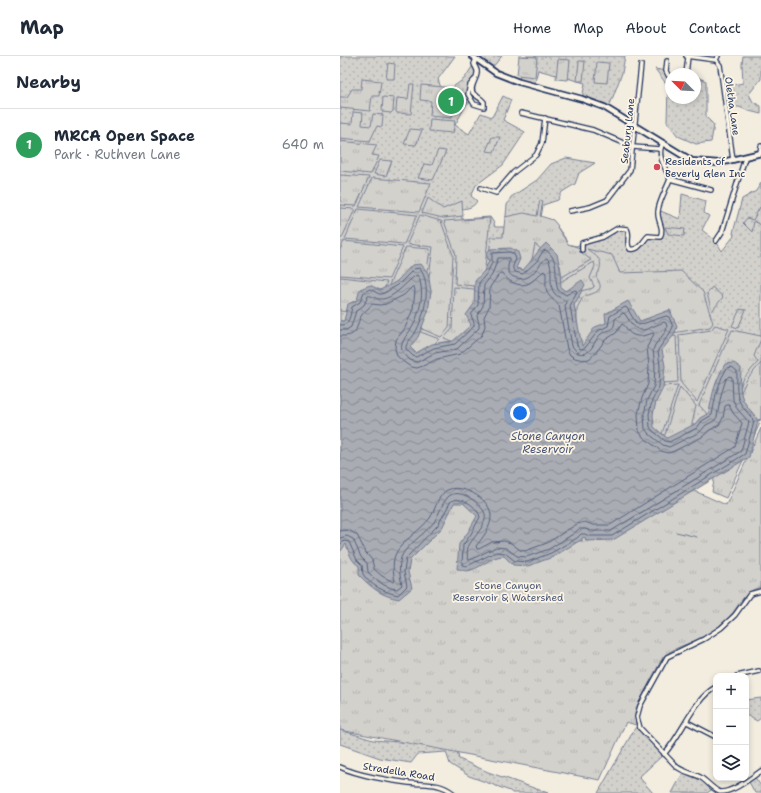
<!DOCTYPE html>
<html lang="en">
<head>
<meta charset="utf-8">
<style>
  :root { --surface:#fff; --page:#f2f2f3; --text:#1f2937; --muted:#747a83; --line:#e0e1e3; --accent:#d1495b }
  body { margin:0; font-family:"Shantell Sans",sans-serif; background:var(--page); color:var(--text) }
  .controls { position:absolute; right:12px; bottom:12px; display:grid; overflow:hidden; border-radius:8px; box-shadow:0 2px 6px #0003 }
  .controls button { width:36px; height:36px; display:grid; place-items:center; padding:0; border:0; border-bottom:1px solid var(--line); background:var(--surface); color:var(--text); font:20px sans-serif }
  .compass { position:absolute; left:325px; top:12px; width:36px; height:36px; border-radius:50%; background:var(--surface); box-shadow:0 2px 6px #0003; rotate:294deg }
  .you { position:absolute; left:180px; top:357px; width:14px; height:14px; margin:-10px; border:3px solid #fff; border-radius:50%; background:#1a73e8; box-shadow:0 0 0 6px #1a73e833 }
  .badge { display:grid; place-items:center; width:26px; height:26px; border-radius:50%; background:var(--accent); color:#fff; font-size:13px; font-weight:700 }
  .pin { position:absolute; translate:-50% -50%; border:2px solid #fff; box-shadow:0 1px 4px #0006 }
  .list { margin:0; padding:0; list-style:none }
  h2 { display:flex; justify-content:space-between; align-items:center; height:52px; margin:0; padding:0 16px; font-size:17px }
  h2 small { font-size:13px; font-weight:400; color:var(--muted) }
  .list li { display:grid; grid-template-columns:26px 1fr auto; gap:12px; align-items:center; box-sizing:border-box; height:72px; padding:0 16px; border-top:1px solid var(--line) }
  .list b { display:block; font-size:15px; white-space:nowrap }
  .list p { margin:0; font-size:13px; white-space:nowrap; color:var(--muted) }
  .list em { font-size:13px; font-style:normal; color:var(--muted) }
  .icon { flex:none; width:22px; height:22px; fill:none; stroke:currentColor; stroke-width:2; stroke-linecap:round; stroke-linejoin:round }
  .map { position:relative; flex:none; width:421px; height:737px; overflow:hidden }
  header { display:flex; align-items:center; gap:24px; box-sizing:border-box; height:56px; padding:0 20px; background:var(--surface); border-bottom:1px solid var(--line) }
  header strong { font-size:19px }
  nav { display:flex; gap:22px; margin-inline-start:auto; font-size:14px }
  main { display:flex }
  aside { flex:1; background:var(--surface) }
  .map>svg:first-child { display:block }
  .grass { fill:url(#grass-dots); stroke:#778095 }
  .park { fill:url(#park-tufts); stroke:#778095 }
  .water { fill:url(#water-waves); stroke:#707a91 }
  .lines { fill:none; stroke-linecap:round; stroke-linejoin:round }
  .shore { stroke:#546180; stroke-width:1 }
  .stream { stroke:#707a91; stroke-width:1 }
  .minor-casing { stroke:#1b2f5e; stroke-width:6 }
  .major-casing { stroke:#1b2f5e; stroke-width:8 }
  .minor { stroke:#fcf5e5; stroke-width:3.5 }
  .major { stroke:#fcf5e5; stroke-width:4.5 }
  .poi-dot { fill:#d1495b; stroke:#fcf5e5; stroke-width:1.5 }
  .labels { text-anchor:middle; stroke-width:3.5; stroke-linejoin:round; paint-order:stroke }
  .street-label { font-size:10px; fill:#1b2f5e; stroke:#fcf5e5 }
  .poi-label { font-size:10px; fill:#1b2f5e; stroke:#fcf5e5; text-anchor:start }
  .park-label { font-size:10px; fill:#49587a; stroke:#fcf5e5 }
  .water-label { font-size:11px; font-style:italic; fill:#465478; stroke:#fcf5e5 }
</style>
</head>
<body>
<header>
<strong>Map</strong>
<nav><a>Home</a><a>Map</a><a>About</a><a>Contact</a></nav>
</header>
<main>
<aside>
<h2>Nearby<small></small></h2>
<ul class="list">
<li><span class="badge" style="background:#2e9e5b">1</span><div><b>MRCA Open Space</b><p>Park · Ruthven Lane</p></div><em>640 m</em></li>
</ul>
</aside>
<div class="map">
<svg width="421" height="737" viewBox="0 0 421 737">
  <defs>
    <pattern id="grass-dots" width="8" height="8" patternUnits="userSpaceOnUse"><rect width="8" height="8" fill="#d3d1cc"/><path d="M2 2h.1M6 6h.1" fill="none" stroke="#b5b4b2" stroke-width="1.8" stroke-linecap="round"/></pattern>
    <pattern id="park-tufts" width="24" height="20" patternUnits="userSpaceOnUse"><rect width="24" height="20" fill="#d3d1cc"/><path d="M3 7l-1-3M5 7V3M7 7l1-3M15 17l-1-3M17 17v-4M19 17l1-3" fill="none" stroke="#b5b4b2"/></pattern>
    <pattern id="water-waves" width="16" height="10" patternUnits="userSpaceOnUse"><rect width="16" height="10" fill="#a9acb3"/><path d="M0 5q4-4 8 0t8 0" fill="none" stroke="#898c95"/></pattern>
  </defs>
  <rect width="100%" height="100%" fill="#f3ede0"/>
  <filter id="ink" filterUnits="userSpaceOnUse"><feTurbulence type="fractalNoise" baseFrequency=".025" numOctaves="2"/><feDisplacementMap in="SourceGraphic" scale="8" xChannelSelector="R" yChannelSelector="G"/><feConvolveMatrix kernelMatrix="1 2 1 2 8 2 1 2 1" color-interpolation-filters="sRGB"/></filter>
  <g filter="url(#ink)">
    <g class="grass">
      <path d="M0 0H115L98 23 103 38 124 23 134 8 137 18 128 33 130 42 115 69 129 78 141 57 152 61 163 40 171 44 163 64 185 76 163 109 136 129 131 140 137 145C133 152 128 152 121 153L122 163 150 161 154 167 155 171H165L167 149 171 141 197 124 211 108 226 102 255 107 239 117 235 128 222 136 218 144 203 149 201 162 213 165 225 182 227 188 236 190 278 172 287 173 288 190 294 194 308 180 316 181 322 177 318 154 340 163 342 138 366 145 364 157 369 160 362 174 376 185 382 195 394 180 393 177 402 143 416 135 421 127V364L418 365 401 341 400 333 355 368 328 382 314 371 255 271 242 291 234 249 240 241 226 235 200 193 194 203 183 214 149 205 135 240 113 285 92 288 76 297 56 226 40 235 4 265H0Z"/>
      <polygon points="132,0 162,0 151,13"/>
      <polygon points="181,0 285,0 282,17 268,54 242,43 245,27 198,14 194,30 179,26"/>
      <polygon points="403,0 421,0 421,23 409,38 413,46 421,50 421,58 409,55 399,51 385,51 383,31 403,27 402,8"/>
      <polygon points="315,13 326,15 331,21 331,42 355,42 355,20 366,25 366,61 374,69 371,86 356,88 338,80 327,66 328,30"/>
      <polygon points="421,642 421,662 417,665 406,659 406,644"/>
      <polygon points="298,667 324,698 299,721 313,737 258,737"/>
      <polygon points="0,674 33,684 73,687 114,681 119,703 148,716 208,737 172,737 170,735 129,720 110,708 106,696 78,698 71,707 40,702 0,688"/>
      <polygon points="344,715 358,720 374,732 367,737 332,737"/>
      <polygon points="414,720 421,730 421,737 415,737 408,724"/>
    </g>
    <g class="park">
      <polygon points="179,0 197,1 195,21 177,19"/>
      <polygon points="218,3 230,4 228,24 216,23"/>
      <polygon points="239,5 245,5 243,25 237,25"/>
      <polygon points="257,6 269,7 267,27 255,26"/>
      <polygon points="48,7 55,8 54,23 46,23"/>
      <polygon points="22,23 41,25 39,40 32,40 30,55 0,52 0,41 7,41 12,33 21,33"/>
      <polygon points="70,28 74,28 71,58 57,57 56,55 57,42 68,43"/>
      <polygon points="81,29 115,32 114,42 131,44 130,47 114,46 112,62 90,60 91,45 80,44"/>
      <polygon points="43,41 54,42 53,55 51,57 42,56"/>
      <polygon points="13,56 23,57 22,69 31,70 33,58 43,59 42,71 37,70 30,85 0,82 0,67 12,68"/>
      <polygon points="90,63 115,65 113,77 89,75"/>
      <polygon points="70,73 82,74 76,89 64,88"/>
      <polygon points="152,81 160,81 154,96 146,95"/>
      <polygon points="0,85 37,89 32,99 39,100 31,118 0,115"/>
      <polygon points="98,94 106,95 93,124 78,122 84,108 92,109"/>
      <polygon points="40,104 52,105 46,120 34,118"/>
      <polygon points="0,119 29,121 16,150 0,149"/>
      <polygon points="32,122 91,127 79,156 19,151"/>
      <polygon points="88,142 103,153 122,145 123,160 103,162 82,157"/>
      <polygon points="200,144 203,145 200,160 213,164 218,170 217,171 228,188 240,192 242,197 251,204 222,221 220,209 195,188 192,203 185,217 146,231 151,181 163,181 165,161 184,157 197,160"/>
      <polygon points="420,151 421,152 421,169 414,165 412,176 403,167 407,162 413,164"/>
      <polygon points="0,152 15,153 2,182 0,182"/>
      <polygon points="18,153 77,159 64,188 5,183"/>
      <polygon points="80,159 101,165 113,199 109,272 101,281 82,273 93,191 67,188"/>
      <polygon points="150,162 143,231 115,228 116,199 104,165"/>
      <polygon points="325,171 345,173 344,180 328,178"/>
      <polygon points="4,185 63,191 49,223 0,219 0,194"/>
      <polygon points="66,191 90,193 79,272 36,258"/>
      <path d="M247 193 272 199 280 217 341 215 363 236 373 267 370 271 270 287 237 290V252L243 241C251 237 268 237 256 221 265 205 260 203 247 193Z"/>
      <polygon points="254,206 255,210 250,222 254,230 253,232 241,235 233,245 215,229"/>
      <polygon points="0,221 47,226 33,258 0,255"/>
      <polygon points="114,231 143,234 126,291 104,282 112,273"/>
      <polygon points="372,231 383,241 372,255 367,238"/>
      <polygon points="400,253 406,254 398,272 392,270"/>
      <polygon points="44,262 99,283 75,307"/>
      <polygon points="375,269 389,273 357,346 341,327 339,279 371,274"/>
      <polygon points="392,274 421,280 421,283 414,300 418,306 404,322 381,373 359,349"/>
      <path d="M0 277 386 449 421 372V531C401 535 399 554 384 566 377 572 370 577 362 582 349 588 334 591 323 601L296 652 295 659 296 669 286 666 260 724 0 674Z"/>
      <polygon points="336,280 338,326 308,328 306,284"/>
      <polygon points="421,307 421,363 384,374 407,323"/>
      <polygon points="338,329 313,405 308,331"/>
      <polygon points="340,331 356,350 340,422 315,410"/>
      <path d="M420 367 386 442 372 436C376 416 375 396 382 377Z"/>
    </g>
    <path class="water" d="M206 187 217 198 220 212 221 232 226 235 242 224 245 229 234 249 242 290 255 271 266 267 265 258 288 245 300 265 330 254 337 271 334 279 322 294 325 310 323 332 316 346 313 359 314 371 327 382 355 368 360 362 369 357C372 338 375 325 385 308L394 307 401 312C401 324 398 337 405 347 409 354 415 358 418 365L409 401 273 484 246 485 245 481 242 482V485H239L213 501 188 510 173 509 164 500C150 500 141 513 127 515 124 515 120 513 117 513L119 488 128 476 137 460 123 447H114L102 472 70 504 68 516 72 532 59 543C41 540 32 532 19 519V510C11 505 9 497 6 488L0 496V265H4L8 248 17 244 20 233 30 229 40 234 56 226 72 209 81 208 88 217 91 235 88 256 78 281 70 291 76 297 92 288 113 285 131 269 126 259 134 248 135 225 144 215 149 205 146 198 150 193 171 192 178 196 180 203 176 212 183 214C192 205 197 195 206 187Z"/>
    <g class="lines">
      <g class="shore">
        <path d="M0 269C10 270 10 259 12 251L20 246 24 236 30 233 39 238H42L58 229 74 213 79 212C93 227 84 262 75 277 72 283 65 287 66 293L73 300 76 301 94 292 115 288 134 270V267L131 259 138 249 139 227 147 217 152 207V197L170 196 174 198 176 203 173 210V213L175 216 183 218 197 205 203 195 206 194C221 206 213 219 218 234L226 239 235 234 237 235 230 250 237 289 240 293 245 292 258 275 268 270 270 260 285 251 287 252 296 267 299 269 326 260 329 261 333 271 330 277 318 294 320 310 319 331 312 345 309 358 310 371 312 374 325 385 329 386 357 372 362 365 372 359 376 338 382 321 387 312 392 311 397 315C397 327 395 340 402 350 406 356 411 359 414 366L405 398 272 480H249L245 478H241L237 482 211 497 187 506 175 505 165 497 156 496 127 510 122 509 123 489 131 478 140 461C137 450 122 440 111 445L98 469 66 502 64 516 67 530 58 539C47 537 29 529 23 518 22 516 23 512 22 509L17 504 9 486 4 485 0 489"/>
        <path d="M0 274H6L11 271 16 255 24 249 28 240C32 239 35 243 40 243 54 244 67 224 77 219 80 222 80 226 81 230 83 242 79 257 74 268 70 277 59 285 62 295L70 304 77 306 95 297 117 293 139 272V268L137 260 143 250 144 229 152 219 158 202H169C170 206 167 210 168 214 169 219 173 221 177 222 193 226 197 208 207 202 215 211 207 230 215 238 218 241 223 243 226 245L225 251 232 290 238 297C252 301 253 285 261 278 270 272 274 277 275 263L283 257 285 258C299 281 301 275 324 266L326 267 327 271 326 275 315 289 313 294 315 310 314 330 307 344 304 359 305 373 309 378 323 389 329 391 360 376 366 369 374 365 377 361 381 339 386 323 389 320 392 321 393 344 398 354 409 366 401 395 271 475H251L246 473H239L233 478 209 493 186 501 177 500 166 492 156 491 130 504 128 503C127 500 127 494 128 491 132 482 152 465 143 454 137 445 117 430 107 442 101 449 99 459 94 466 87 476 64 491 61 502 58 511 60 520 62 529L57 533 51 532 44 529 35 523 28 516 27 507 21 501 13 483 7 480 0 482"/>
        <path d="M0 280C19 281 15 272 21 260 23 256 29 253 32 248L40 249 46 248 64 239 72 231H74L75 235 73 253 65 272 56 284 55 292 57 300 65 307 71 311 77 312 83 310 97 303 120 298 142 279 145 270 144 261 149 251 150 231 160 217H162C168 226 181 233 191 226 196 223 199 218 204 215L206 217C206 237 204 236 219 249L227 293 230 299 235 302 243 304 249 303 255 298 265 284 276 277 282 268C285 269 286 272 288 275 295 283 304 280 313 277L314 278 307 291 309 311 308 328 302 342 298 358 299 375 303 381 321 395 328 397 334 395 362 381 370 374 379 369 383 362 385 350 387 349H389L393 357 402 367 395 391 270 469H253L245 466 237 468 207 487 185 495 180 494 171 487 164 485 152 486 139 493H137L136 490C142 483 151 471 151 461 152 444 125 429 110 433 98 436 96 453 90 462 81 474 63 484 56 497 52 505 53 516 55 525L53 526 42 520 34 513 32 504 26 497 17 479 9 474 0 475"/>
      </g>
      <polyline class="stream" points="336,476 357,481"/>
      <g class="minor-casing">
        <g id="minor">
          <polyline points="346,0 376,4"/>
          <polyline points="378,0 376,4 380,9 393,104"/>
          <polyline points="327,5 326,15 328,19 331,21"/>
          <polyline points="346,18 348,1"/>
          <path d="M134 24 130 29 128 38 134 48 144 51V46C141 42 137 41 134 38 128 33 137 23 137 17 138 14 135 11 134 8L136 3"/>
          <polyline points="181,57 253,74 293,91 320,93"/>
          <polyline points="420,97 421,90"/>
          <polyline points="330,123 371,134"/>
          <polyline points="141,132 156,137 174,116 196,99 202,87 205,62"/>
          <polyline points="230,155 250,151 267,144 290,114 301,9"/>
          <polyline points="376,185 382,176 405,102"/>
          <path d="M242 194V187L263 181 278 172 287 173C291 180 285 187 290 193 299 195 302 186 308 180L320 181C325 172 317 165 318 156 318 147 327 132 330 123 325 111 316 99 323 87"/>
          <path d="M421 535 410 538 395 559 381 572 364 583 327 601 300 650 297 661 300 672 337 711C344 716 352 717 360 721 367 725 372 733 380 736 392 737 411 722 421 715"/>
          <polyline points="397,620 419,615"/>
          <polyline points="347,666 376,681"/>
          <path d="M324 698C342 679 353 643 376 631"/>
          <path d="M0 711C20 720 48 724 69 727 86 729 99 726 113 737"/>
        </g>
      </g>
      <g class="major-casing">
        <polyline id="major" points="132,0 156,17 179,26 242,43 264,51 352,105 379,107 421,97"/>
      </g>
      <use href="#minor" class="minor"/>
      <use href="#major" class="major"/>
    </g>
  </g>
  <circle class="poi-dot" cx="317" cy="111" r="4"/>
  <g class="labels">
    <g class="street-label">
      <text transform="translate(393 50) rotate(82)" y="4">Oletha Lane</text>
      <text transform="translate(287 75) rotate(-84)" y="4">Seabury Lane</text>
      <text transform="translate(59 715) rotate(9)" y="4">Stradella Road</text>
    </g>
    <g class="poi-label">
      <text x="325" y="109">Residents of<tspan x="325" dy="12">Beverly Glen Inc</tspan></text>
    </g>
    <g class="park-label">
      <text x="168" y="533">Stone Canyon<tspan x="168" dy="12">Reservoir &amp; Watershed</tspan></text>
    </g>
    <g class="water-label">
      <text x="208" y="384">Stone Canyon<tspan x="208" dy="13">Reservoir</tspan></text>
    </g>
  </g>
</svg>
<div class="controls">
<button>+</button>
<button>−</button>
<button><svg class="icon" aria-label="layers" viewBox="0 0 24 24"><path d="M12 4l9 5-9 5-9-5zM3 14l9 5 9-5"/></svg></button>
</div>
<svg class="compass" viewBox="-18 -18 36 36"><path d="M0-13l5 13h-10z" fill="#e53935"/><path d="M0 13l5-13h-10z" fill="#747a83"/></svg>
<div class="you"></div>
<div class="pin badge" style="left:111px;top:45px;background:#2e9e5b">1</div>
</div>
</main>
</body>
</html>
